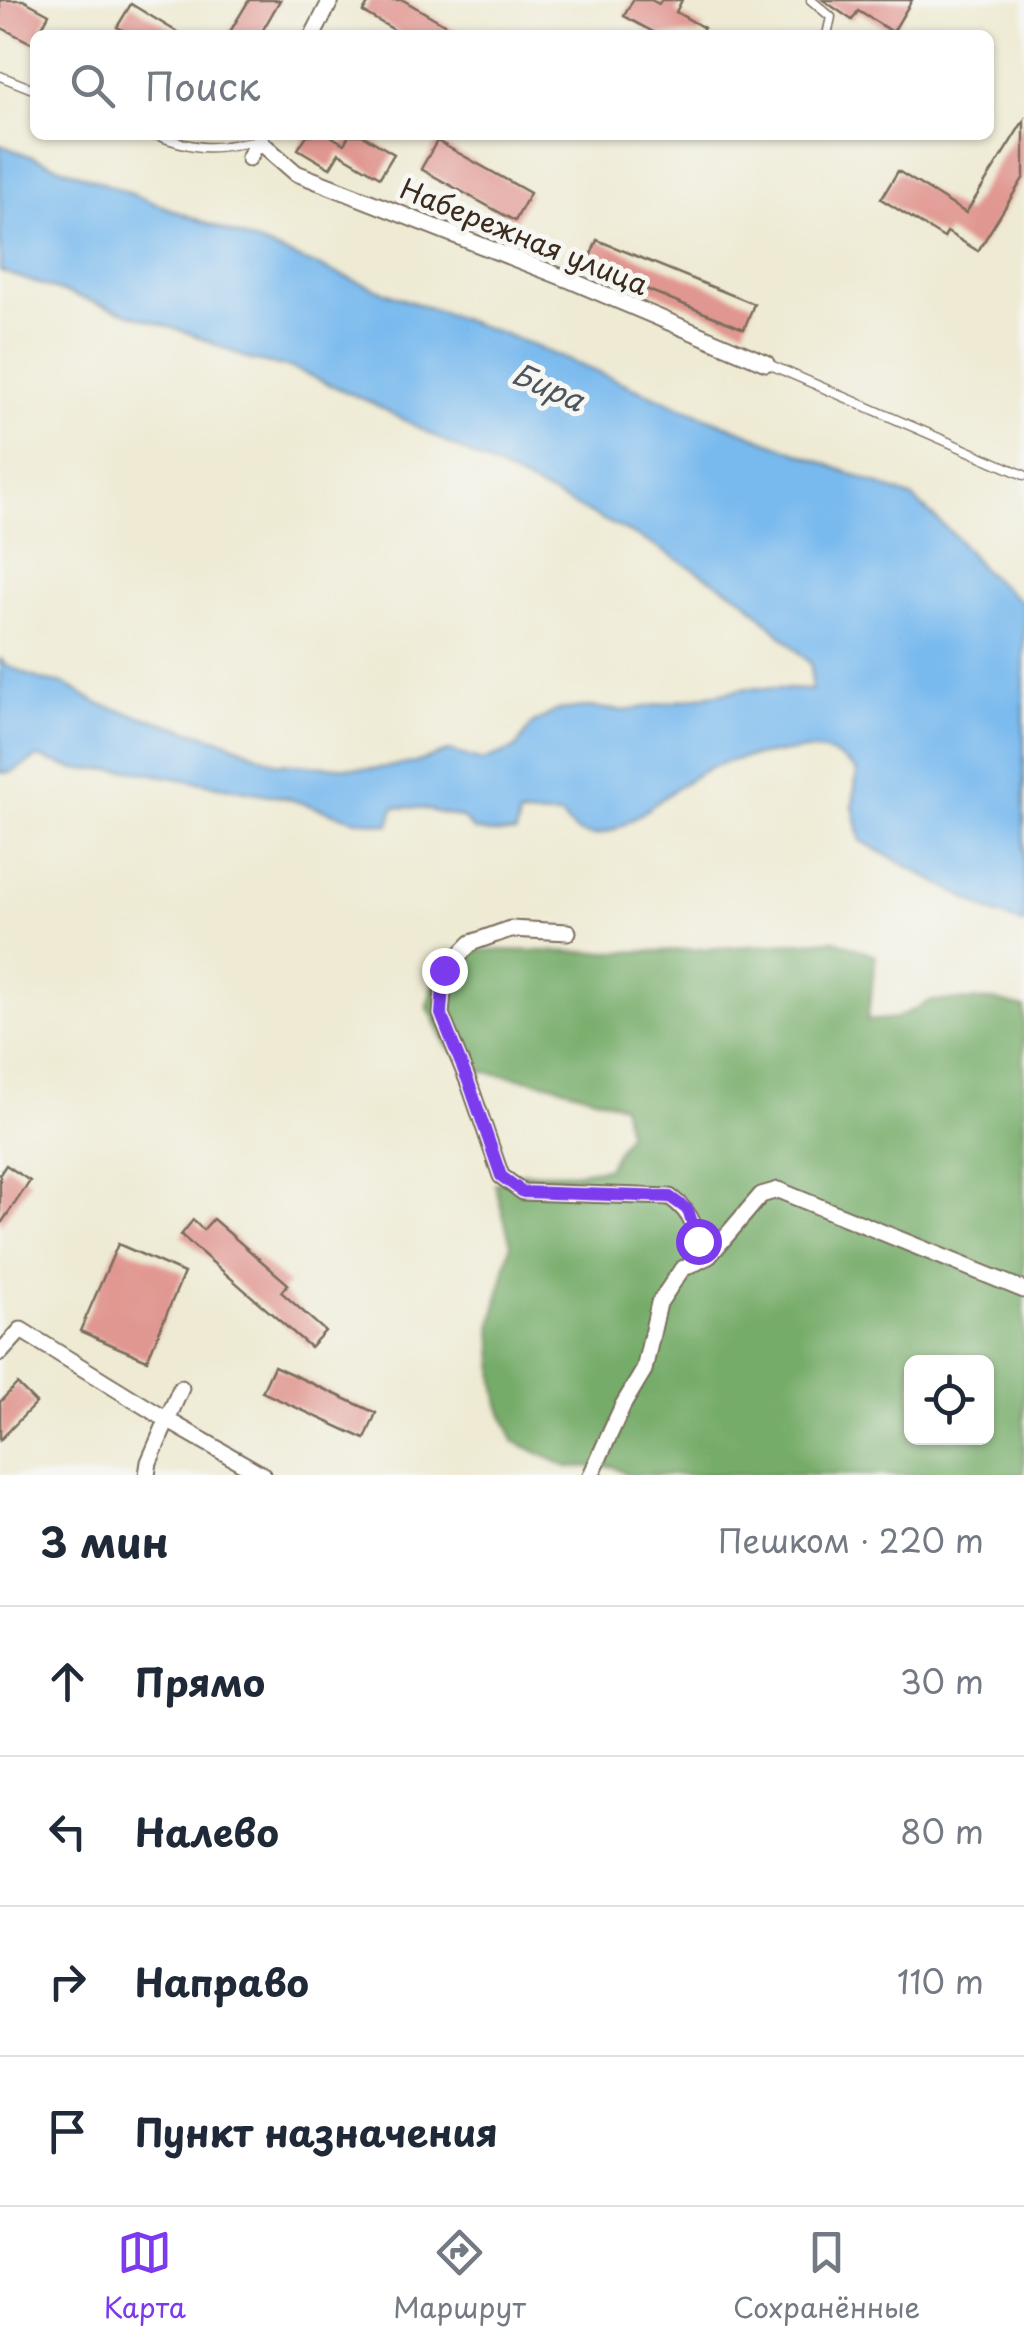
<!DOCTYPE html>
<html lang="ru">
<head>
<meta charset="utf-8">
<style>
  :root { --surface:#fff; --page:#f2f2f3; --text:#1f2937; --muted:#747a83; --line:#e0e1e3; --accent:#7c3aed }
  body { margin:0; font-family:"Playpen Sans",sans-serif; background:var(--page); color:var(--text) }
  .controls { position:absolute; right:30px; bottom:30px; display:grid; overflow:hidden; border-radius:15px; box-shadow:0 2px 8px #0004 }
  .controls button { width:90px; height:90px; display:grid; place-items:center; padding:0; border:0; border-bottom:2px solid var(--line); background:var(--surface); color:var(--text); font:50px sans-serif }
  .stop { position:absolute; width:30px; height:30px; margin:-22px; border:8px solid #7c3aed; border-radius:50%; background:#fff }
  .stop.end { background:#7c3aed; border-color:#fff; box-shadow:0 2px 10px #0008 }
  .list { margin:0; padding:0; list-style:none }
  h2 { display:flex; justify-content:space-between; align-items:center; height:130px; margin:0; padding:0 40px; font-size:42px }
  h2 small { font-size:32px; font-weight:400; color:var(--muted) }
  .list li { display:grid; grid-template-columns:65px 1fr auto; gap:30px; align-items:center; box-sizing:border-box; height:150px; padding:0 40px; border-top:2px solid var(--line) }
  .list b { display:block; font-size:38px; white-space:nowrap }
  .list em { font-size:32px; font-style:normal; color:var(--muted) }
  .icon { flex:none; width:55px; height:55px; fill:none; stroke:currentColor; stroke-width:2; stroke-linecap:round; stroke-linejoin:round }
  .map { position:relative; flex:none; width:1024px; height:1475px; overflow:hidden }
  .search { position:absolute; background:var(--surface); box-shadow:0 2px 8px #0004; left:30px; right:30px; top:30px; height:110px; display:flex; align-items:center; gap:25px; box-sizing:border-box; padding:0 35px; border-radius:15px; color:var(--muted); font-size:38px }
  .sheet { height:730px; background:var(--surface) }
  nav { display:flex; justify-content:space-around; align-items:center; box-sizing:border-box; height:140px; border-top:2px solid var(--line); background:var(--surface); font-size:28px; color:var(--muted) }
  nav a { display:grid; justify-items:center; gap:5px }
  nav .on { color:var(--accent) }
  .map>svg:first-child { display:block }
  .forest { fill:#76ac69; stroke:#586b44; stroke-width:2.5; fill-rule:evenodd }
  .water { fill:#79baee; stroke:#5a7286; stroke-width:2.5 }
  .building { fill:#e19791 }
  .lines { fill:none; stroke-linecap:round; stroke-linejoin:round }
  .lane-casing { stroke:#7a6d5d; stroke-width:11 }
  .street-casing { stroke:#7a6d5d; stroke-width:19 }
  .lane { stroke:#fff; stroke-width:8 }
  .street { stroke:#fff; stroke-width:15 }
  .route { stroke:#7c3aed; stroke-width:12 }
  .labels { text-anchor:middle; stroke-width:10; stroke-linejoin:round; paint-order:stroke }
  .street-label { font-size:28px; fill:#3b2a1e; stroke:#f6f6f2 }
  .water-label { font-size:30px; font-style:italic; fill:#4e555c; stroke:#f6f6f2 }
</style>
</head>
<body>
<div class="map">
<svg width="1024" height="1475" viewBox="0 0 1024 1475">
  <rect width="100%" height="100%" fill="#f6f6f2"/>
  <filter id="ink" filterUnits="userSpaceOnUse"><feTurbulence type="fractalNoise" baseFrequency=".01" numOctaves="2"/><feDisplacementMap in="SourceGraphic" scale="20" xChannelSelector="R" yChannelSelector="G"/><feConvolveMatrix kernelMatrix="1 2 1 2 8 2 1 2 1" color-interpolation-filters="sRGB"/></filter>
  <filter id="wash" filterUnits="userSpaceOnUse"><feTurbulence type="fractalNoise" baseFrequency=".0048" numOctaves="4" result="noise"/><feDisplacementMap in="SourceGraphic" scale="40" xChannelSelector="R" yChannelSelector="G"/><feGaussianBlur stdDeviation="2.25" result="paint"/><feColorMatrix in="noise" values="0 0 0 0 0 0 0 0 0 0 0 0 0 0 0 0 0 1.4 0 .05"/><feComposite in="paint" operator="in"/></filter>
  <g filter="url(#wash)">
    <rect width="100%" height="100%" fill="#eeead3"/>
    <path class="forest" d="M835 940 876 956 867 1021 897 1018 930 1001 993 1000 1024 1008V1475H627L612 1466 567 1467 514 1441 499 1405 495 1381 492 1324 511 1244 495 1184 521 1173H572L607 1168 628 1133 622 1105 548 1083 475 1070 446 1045 428 1007 435 972 448 954C494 947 534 952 580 952 665 953 750 946 835 940ZM912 1362H986V1438H912Z"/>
    <path class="water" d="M0 145 90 178 403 299 512 337 698 414 913 498 954 535 985 572 1024 604V924L995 914 861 841 853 806 857 771C831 748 822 748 787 752 762 754 735 758 712 767 676 781 627 835 592 835 577 835 569 826 561 816L519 815 516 833H490L474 830 462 818 420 808 394 807 389 825 353 819 286 798 131 770 75 769 38 757 12 772 0 773V659L6 665 41 680 65 684 99 704 228 742 276 763 372 769 415 763 450 751 482 761 515 749 532 724 558 710 587 707 625 711 748 688 812 690 811 664 743 598 648 542 453 446 370 402 292 368 251 360 191 334 0 271Z"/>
    <g id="blocks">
      <g class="building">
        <polygon points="0,0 23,0 49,14 38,35 35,35 33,44 0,27"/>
        <polygon points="249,0 280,0 260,35 228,35"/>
        <polygon points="370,0 403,0 463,35 403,35 363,12"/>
        <polygon points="633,0 651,0 659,4 662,0 682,0 676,12 704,28 699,35 659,35 624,16"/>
        <polygon points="823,0 912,0 893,32 858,11 852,20"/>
        <polygon points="131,4 182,35 132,35 117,27"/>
        <polygon points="1024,120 1024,177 978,251 947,232 944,238 881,199 898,171 966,213"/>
        <polygon points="307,135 329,135 344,144 349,135 362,135 394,154 380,177 339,153 330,168 298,149"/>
        <polygon points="437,141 530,193 515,221 421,169"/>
        <polygon points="597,240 754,304 744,329 587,265"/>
        <polygon points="6,1165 30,1181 0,1225 0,1174"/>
        <polygon points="213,1219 288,1284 281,1292 325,1331 310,1347 181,1235 193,1220 203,1230"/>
        <polygon points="118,1244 184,1273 147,1360 80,1331"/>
        <polygon points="274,1366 376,1413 365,1439 262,1392"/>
        <polygon points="17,1384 36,1403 0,1440 0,1402"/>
      </g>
    </g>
  </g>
  <g filter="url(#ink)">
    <use href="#blocks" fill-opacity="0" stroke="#7a6d5d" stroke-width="2.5"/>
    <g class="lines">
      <g class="lane-casing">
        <g id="lane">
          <polyline points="811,0 831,17 827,35"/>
          <polyline points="0,76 35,90"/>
          <path d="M156 135C200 151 213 150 258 140"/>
          <polyline points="766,363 1024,475"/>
        </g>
      </g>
      <g class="street-casing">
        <g id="street">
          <polyline points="313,35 331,0"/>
          <polyline points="258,140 296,173 572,281 766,363"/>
          <polyline points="249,158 261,135"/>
          <path d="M568 932 510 929 471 943 445 970 441 1014 470 1086 501 1176 523 1192 670 1197C694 1214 699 1232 697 1262"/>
          <polyline points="0,1353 21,1330 167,1420 263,1475"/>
          <polyline points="147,1475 149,1462 181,1388"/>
          <polyline points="591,1475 623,1405 644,1370 659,1303 682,1269 709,1256 761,1195 778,1190 1024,1290"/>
        </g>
      </g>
      <use href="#lane" class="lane"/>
      <use href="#street" class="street"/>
    </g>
  </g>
  <g class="lines" filter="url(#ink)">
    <polyline class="route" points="444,970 441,1014 470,1086 501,1176 523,1192 670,1197 688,1210 698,1241"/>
  </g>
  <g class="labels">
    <g class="street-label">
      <text transform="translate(524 237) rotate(22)" y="10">Набережная улица</text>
    </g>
    <g class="water-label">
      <text transform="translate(548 388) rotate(24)" y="10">Бира</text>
    </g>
  </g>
</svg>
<div class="controls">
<button><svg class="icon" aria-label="locate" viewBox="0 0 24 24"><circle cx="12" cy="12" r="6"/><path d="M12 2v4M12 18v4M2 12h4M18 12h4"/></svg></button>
</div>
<div class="stop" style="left:698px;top:1241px"></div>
<div class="stop end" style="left:444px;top:970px"></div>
<div class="search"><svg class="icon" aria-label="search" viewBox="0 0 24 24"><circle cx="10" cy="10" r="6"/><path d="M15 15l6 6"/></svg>Поиск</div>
</div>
<section class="sheet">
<h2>3 мин<small>Пешком · 220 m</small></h2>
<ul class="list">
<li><svg class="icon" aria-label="ahead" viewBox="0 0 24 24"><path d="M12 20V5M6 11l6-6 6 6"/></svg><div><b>Прямо</b></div><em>30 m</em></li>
<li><svg class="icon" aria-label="left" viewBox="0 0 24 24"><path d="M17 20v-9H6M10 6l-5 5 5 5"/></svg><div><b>Налево</b></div><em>80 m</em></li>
<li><svg class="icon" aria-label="right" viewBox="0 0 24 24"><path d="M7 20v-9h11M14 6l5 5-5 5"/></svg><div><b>Направо</b></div><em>110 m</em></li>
<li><svg class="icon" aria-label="arrive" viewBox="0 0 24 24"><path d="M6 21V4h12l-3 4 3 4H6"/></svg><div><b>Пункт назначения</b></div></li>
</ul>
</section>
<nav>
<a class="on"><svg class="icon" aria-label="map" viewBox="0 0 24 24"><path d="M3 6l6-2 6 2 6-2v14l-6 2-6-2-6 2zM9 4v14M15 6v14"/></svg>Карта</a>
<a><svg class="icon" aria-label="directions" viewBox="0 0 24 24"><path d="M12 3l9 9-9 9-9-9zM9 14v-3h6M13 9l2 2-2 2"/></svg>Маршрут</a>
<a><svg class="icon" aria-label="saved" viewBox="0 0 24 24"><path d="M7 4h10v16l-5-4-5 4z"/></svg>Сохранённые</a>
</nav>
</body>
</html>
